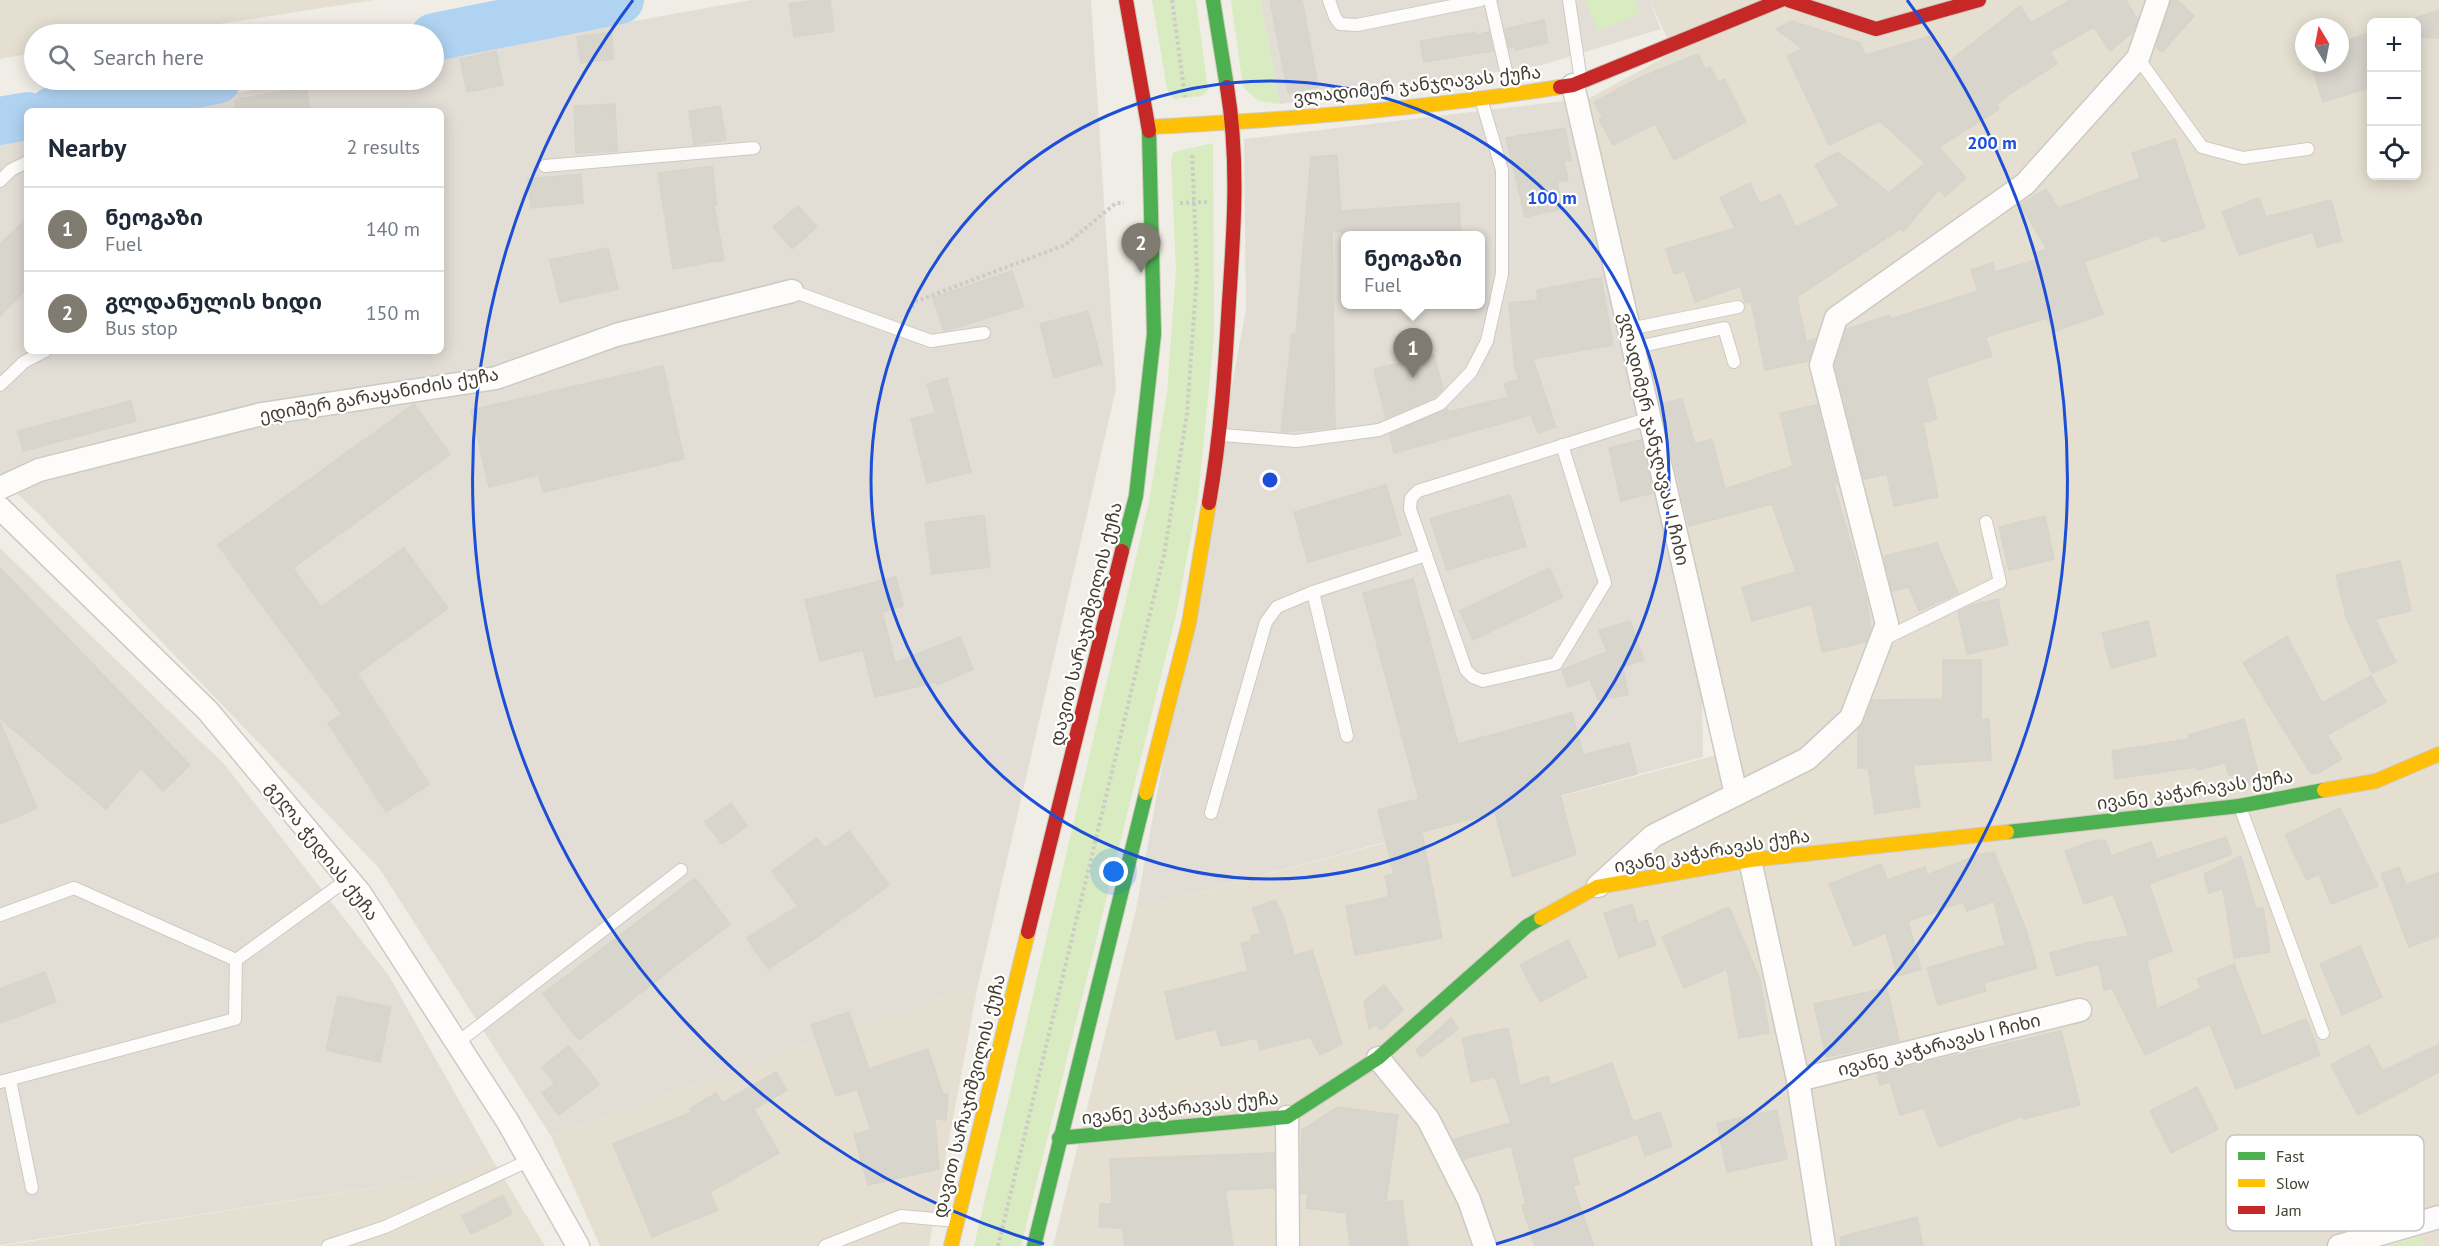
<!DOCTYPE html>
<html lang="en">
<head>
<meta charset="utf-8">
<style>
  :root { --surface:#fff; --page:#f6f6f7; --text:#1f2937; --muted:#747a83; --line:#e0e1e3; --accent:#807b70 }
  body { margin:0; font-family:"PT Sans","Noto Sans Georgian",sans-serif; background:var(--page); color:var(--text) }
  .controls { position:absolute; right:18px; top:18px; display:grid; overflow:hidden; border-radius:9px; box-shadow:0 3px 15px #0003 }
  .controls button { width:54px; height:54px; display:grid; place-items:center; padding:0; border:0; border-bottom:2px solid var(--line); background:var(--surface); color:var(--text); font:30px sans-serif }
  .compass { position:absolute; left:2295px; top:18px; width:54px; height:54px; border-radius:50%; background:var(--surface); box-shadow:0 3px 15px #0003; rotate:350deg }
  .you { position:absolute; left:1114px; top:872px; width:21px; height:21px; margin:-15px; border:4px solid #fff; border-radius:50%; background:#1a73e8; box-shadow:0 0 0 9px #1a73e833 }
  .badge { display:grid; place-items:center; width:39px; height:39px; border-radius:50%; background:var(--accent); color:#fff; font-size:20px; font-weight:700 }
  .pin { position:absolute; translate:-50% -50px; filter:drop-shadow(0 2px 3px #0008) }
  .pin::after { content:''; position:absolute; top:32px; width:21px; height:18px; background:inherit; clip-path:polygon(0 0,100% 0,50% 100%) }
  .popup { position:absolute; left:1341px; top:231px; width:144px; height:78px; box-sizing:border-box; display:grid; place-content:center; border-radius:9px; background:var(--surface); filter:drop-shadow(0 2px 4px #0005); font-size:20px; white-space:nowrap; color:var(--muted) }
  .popup b { font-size:22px; color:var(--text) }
  .popup::after { content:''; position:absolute; left:50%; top:100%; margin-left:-12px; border:12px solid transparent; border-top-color:var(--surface) }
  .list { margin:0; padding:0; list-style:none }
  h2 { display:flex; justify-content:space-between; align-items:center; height:78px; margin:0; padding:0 24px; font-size:26px }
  h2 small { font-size:20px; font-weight:400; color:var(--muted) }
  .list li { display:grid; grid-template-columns:39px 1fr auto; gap:18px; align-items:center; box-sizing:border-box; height:84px; padding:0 24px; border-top:2px solid var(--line) }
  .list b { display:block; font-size:22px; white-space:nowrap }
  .list p { margin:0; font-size:20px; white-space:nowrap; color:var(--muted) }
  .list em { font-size:20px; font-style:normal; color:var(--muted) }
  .icon { flex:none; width:33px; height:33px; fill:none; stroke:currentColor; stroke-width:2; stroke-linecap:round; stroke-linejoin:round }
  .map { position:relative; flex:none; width:2439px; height:1246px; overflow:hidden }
  .search { position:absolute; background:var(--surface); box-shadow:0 3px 15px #0003; left:24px; top:24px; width:420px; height:66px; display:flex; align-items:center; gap:15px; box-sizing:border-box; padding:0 21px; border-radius:33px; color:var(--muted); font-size:22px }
  .panel { position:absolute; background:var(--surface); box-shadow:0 3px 15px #0003; left:24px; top:108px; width:420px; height:246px; border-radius:9px }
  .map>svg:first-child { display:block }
  .residential { fill:#e4dfd1; fill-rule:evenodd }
  .industrial { fill:#e2ded6; fill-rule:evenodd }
  .green { fill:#d9ecc1 }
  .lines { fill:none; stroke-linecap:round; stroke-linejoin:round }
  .river { stroke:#b0d3f2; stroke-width:48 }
  .building { fill:#d8d5cd; stroke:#d7d4cb; stroke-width:1.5 }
  .lane-casing { stroke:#cccac3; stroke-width:14 }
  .street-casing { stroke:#cccac3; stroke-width:25 }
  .fast-casing { stroke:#cfcbbb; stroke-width:16 }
  .slow-casing { stroke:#cfcbbb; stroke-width:16 }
  .jam-casing { stroke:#cfcbbb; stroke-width:16 }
  .path { stroke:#cdcbc5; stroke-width:4; stroke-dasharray:3 3; stroke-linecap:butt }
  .lane { stroke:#fdfcfb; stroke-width:12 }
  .street { stroke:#fdfcfb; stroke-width:22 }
  .fast { stroke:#4caf50; stroke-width:14 }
  .slow { stroke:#ffc107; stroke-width:14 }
  .jam { stroke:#c62828; stroke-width:14 }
  .ring { fill:none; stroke:#1d4ed8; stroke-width:3 }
  .labels { text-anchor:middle; stroke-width:4.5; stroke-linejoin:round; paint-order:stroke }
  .street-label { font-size:18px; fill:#443e31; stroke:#fff }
  .key { fill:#fff; stroke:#c7c5c1; stroke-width:1.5 }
  .key-label { font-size:16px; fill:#443e31 }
  .centre { fill:#1d4ed8; stroke:#fff; stroke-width:3 }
  .ring-label { font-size:18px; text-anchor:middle; font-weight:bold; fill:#1d4ed8; stroke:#fff; stroke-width:4.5; stroke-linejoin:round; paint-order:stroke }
</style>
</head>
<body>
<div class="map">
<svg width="2439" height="1246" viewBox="0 0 2439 1246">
  <rect width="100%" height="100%" fill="#efede5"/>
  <g class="residential">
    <polygon points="0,0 374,0 153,34 34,34 34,53 0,59"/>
    <path d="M1649 0H2439V1222L2366 1246H1053L1136 909 1739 749 1584 101 1674 52ZM2372 22H2416V176H2372ZM2304 27H2340V63H2304Z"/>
    <polygon points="978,985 929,1246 600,1246 551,1136"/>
    <polygon points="492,1159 545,1246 0,1246 443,1177"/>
    <polygon points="2439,1229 2439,1246 2424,1246 2419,1236"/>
  </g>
  <g class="industrial">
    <polygon points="751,0 1091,0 1116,389 978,985 551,1136 379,868 39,514 0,478 0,135 27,130 27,351 441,351 441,111 134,111 309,80 434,80 434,57"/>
    <polygon points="1260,0 1649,0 1661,29 1542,65 1280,104"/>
    <path d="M1564 101 1702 692 1703 757 1136 909 1246 309 1244 139ZM1346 236H1480V304H1346Z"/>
    <polygon points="0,548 225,765 389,976 492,1159 443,1177 0,1245"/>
  </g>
  <g class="green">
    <polygon points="1152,0 1196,0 1208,90 1202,96 1174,99 1167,89"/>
    <polygon points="1231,0 1260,0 1280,104 1258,101 1243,87"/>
    <polygon points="1585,0 1635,0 1641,13 1598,31"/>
    <polygon points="1213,143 1214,337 1198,498 1177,611 1021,1246 974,1246 1149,502 1167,393 1176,269 1171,160 1174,152"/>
    <polygon points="2419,1236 2424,1246 2386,1246"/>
  </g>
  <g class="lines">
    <g class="river">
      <polyline points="434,37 620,0"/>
      <polyline points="52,111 217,80"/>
      <polyline points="0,121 27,116"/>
    </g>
  </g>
  <g class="building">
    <polygon points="814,0 830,0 834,31 794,37 789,4"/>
    <polygon points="1270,0 1302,0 1318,87 1288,93"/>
    <polygon points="2070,0 2126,0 2137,19 2133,32 2110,51 2094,27 2050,52 2057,64 2011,93 1997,104 1999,109 1939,147 1966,178 1945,196 1939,189 1903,232 1900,229 1797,297 1806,342 1815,339 1808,361 1765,370 1751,302 1745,303 1741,286 1695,302 1685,271 1674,274 1666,249 1735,228 1720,198 1750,183 1760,204 1780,194 1796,227 1839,206 1815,165 1838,152 1889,193 1925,163 1880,121 1829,145 1787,56 1803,49 1776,29 1792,21 1860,43 1865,55 1932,36 1947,63 2020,6 2031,23"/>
    <polygon points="2177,0 2194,16 2162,52 2156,47 2171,1"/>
    <polygon points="2439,10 2439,38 2416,37 2416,18"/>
    <polygon points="1544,20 1548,43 1515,50 1515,47 1509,48 1505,29"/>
    <polygon points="612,32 613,59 581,63 577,37"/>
    <polygon points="1476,32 1477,35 1489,32 1493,51 1424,62 1420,41"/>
    <polygon points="2372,32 2372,87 2323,102 2311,63 2340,63 2340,43"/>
    <polygon points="496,51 503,85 467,92 460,59"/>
    <polygon points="1698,54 1705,69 1710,67 1718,82 1724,79 1746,122 1674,160 1655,124 1613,145 1599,119 1603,118 1594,102 1639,78"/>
    <polygon points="306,87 310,111 236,111 235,100"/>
    <polygon points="615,104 617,151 576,153 574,106"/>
    <polygon points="720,106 726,140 694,145 689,111"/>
    <polygon points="1565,128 1571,160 1564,161 1568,180 1557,182 1562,209 1525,217 1506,138"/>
    <polygon points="2175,139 2205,228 2162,242 2159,235 2084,262 2103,314 2053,332 2047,318 1986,337 1992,356 1926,378 1937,419 1923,423 1938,497 1894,506 1887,474 1864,479 1835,365 1847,329 1889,315 1890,319 1978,291 1971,270 1993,263 1995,272 2036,260 2034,254 2047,249 2020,205 2046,189 2058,208 2140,178 2132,153"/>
    <polygon points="1337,155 1341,211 1459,203 1461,236 1343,236 1342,231 1332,232 1335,428 1281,432 1292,334 1296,334 1311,157"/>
    <polygon points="712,166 717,205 714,205 724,260 673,269 658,173"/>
    <polygon points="581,174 583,203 531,208 528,179"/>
    <polygon points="2259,198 2266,217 2331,200 2342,241 2317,247 2313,232 2239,255 2222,212"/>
    <polygon points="798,206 817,227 792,249 773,227"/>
    <polygon points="27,218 27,289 0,316 0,244"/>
    <polygon points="608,248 618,289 560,302 550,260"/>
    <polygon points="1012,271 1024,307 944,331 933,298"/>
    <polygon points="1601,278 1613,345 1533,359 1556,427 1538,433 1531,415 1394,453 1390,434 1447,408 1448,412 1509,397 1504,384 1519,379 1515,369 1509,303 1538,300 1537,290"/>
    <polygon points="1088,311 1102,364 1054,377 1040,324"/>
    <polygon points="1434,355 1443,389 1435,397 1386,418 1374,369"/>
    <polygon points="663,366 684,459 543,492 539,475 489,487 471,410"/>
    <polygon points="947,378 971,472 927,483 911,419 936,413 927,384"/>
    <polygon points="1682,399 1695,444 1712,439 1725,489 1793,466 1780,413 1817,405 1837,484 1834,485 1866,597 1871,629 1866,642 1822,652 1812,604 1752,621 1742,587 1796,572 1772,504 1689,526 1660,404"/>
    <polygon points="131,401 136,421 23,451 18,431"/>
    <polygon points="414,404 450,454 293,568 321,607 404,548 448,608 357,674 429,784 386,812 328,723 342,714 218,545"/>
    <polygon points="1641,440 1653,493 1621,501 1609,448"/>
    <polygon points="1386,485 1401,535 1308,562 1294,512"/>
    <polygon points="1510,495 1526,546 1447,570 1430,519"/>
    <polygon points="984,515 990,567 932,574 925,523"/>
    <polygon points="2045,516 2054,559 2009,570 1999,527"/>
    <polygon points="1937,543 1958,593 1919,611 1909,587 1892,591 1884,556"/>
    <polygon points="2400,561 2411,611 2375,619 2396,662 2372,673 2346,617 2336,575"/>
    <polygon points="0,568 190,765 163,791 141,768 106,809 0,718"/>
    <polygon points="1549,568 1563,597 1473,640 1460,611"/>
    <polygon points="896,577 903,606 882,612 895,663 960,637 973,669 937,685 936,682 875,697 863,650 820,661 805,600"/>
    <polygon points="1413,579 1458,744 1572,713 1583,755 1629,743 1637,774 1560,795 1576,854 1513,877 1495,813 1422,832 1442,938 1355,955 1346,906 1389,897 1385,876 1394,874 1378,810 1419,799 1363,593"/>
    <polygon points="1998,599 2008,645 1967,654 1958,612 1972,605"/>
    <polygon points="1630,621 1644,660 1623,667 1628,695 1598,700 1590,679 1568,687 1562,670 1607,652 1599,631"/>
    <polygon points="2148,621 2156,656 2111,668 2102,633"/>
    <polygon points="2287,636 2322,703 2371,676 2386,702 2327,735 2342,759 2320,772 2311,774 2243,663"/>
    <polygon points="1943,660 1981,660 1981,720 1989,719 1991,760 1913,765 1920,807 1875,814 1868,768 1858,768 1858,730 1864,723 1872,700 1943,699"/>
    <polygon points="2244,719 2261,783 2239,787 2235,774 2229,775 2225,763 2197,770 2196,767 2115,779 2112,751 2189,739 2188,735"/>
    <polygon points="0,722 37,808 0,824"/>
    <polygon points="731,803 747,826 722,844 705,822"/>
    <polygon points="2340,808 2378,886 2331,904 2319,874 2307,880 2285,835"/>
    <polygon points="849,831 889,885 819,936 768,969 747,938 798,906 772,871 817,838 825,848"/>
    <polygon points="2226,837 2232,854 2149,884 2172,951 2147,960 2157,1009 2201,988 2197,979 2234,964 2262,1036 2306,1019 2320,1055 2236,1089 2210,1024 2145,1055 2112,988 2104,990 2099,964 2056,976 2050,953 2086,943 2129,936 2113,894 2084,904 2065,851 2092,841 2105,840 2111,856 2151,842 2157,859"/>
    <polygon points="1994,852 2025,927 2037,968 1984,983 1986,991 1938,1005 1927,968 2005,945 1994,901 1967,911 1963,902 1908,921 1921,969 1898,976 1886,933 1854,946 1829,884 1881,864 1887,880 1925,867 1927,875 1980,854"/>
    <polygon points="2241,856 2256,909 2263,908 2270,952 2234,958 2223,889 2209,893 2204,874"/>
    <polygon points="2399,867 2406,885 2439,872 2439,936 2409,947 2381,874"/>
    <polygon points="695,878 730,924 579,1040 543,994"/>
    <polygon points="1275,900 1284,917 1294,956 1312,950 1342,1044 1320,1055 1310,1037 1260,1050 1257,1038 1221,1046 1216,1029 1176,1039 1165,992 1248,971 1241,943 1252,941 1251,936 1261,933 1252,908"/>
    <polygon points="1632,904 1638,923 1647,920 1656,945 1619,957 1604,913"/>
    <polygon points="1729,907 1760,979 1769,1033 1739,1038 1727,969 1684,988 1662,937"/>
    <polygon points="1568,940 1587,977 1540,1002 1520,965"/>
    <polygon points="2360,946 2382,997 2342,1015 2320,964"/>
    <polygon points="45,972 56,1002 0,1023 0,989"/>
    <polygon points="1384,985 1403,1010 1381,1030 1376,1025 1369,1029 1364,1001"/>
    <polygon points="1887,988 1899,1041 1826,1057 1814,1004"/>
    <polygon points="338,996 391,1007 380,1062 326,1050"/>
    <polygon points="849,1012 869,1069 928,1049 943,1094 948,1094 946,1120 935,1119 939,1169 868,1185 854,1134 871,1130 857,1089 836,1096 811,1025"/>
    <polygon points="1451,1018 1458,1029 1421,1057 1416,1050"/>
    <polygon points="1508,1028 1520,1086 1548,1076 1551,1085 1612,1063 1633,1122 1660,1112 1672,1146 1645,1156 1636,1129 1637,1134 1572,1158 1579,1184 1573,1186 1594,1246 1535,1246 1522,1206 1526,1204 1511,1146 1464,1159 1455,1142 1454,1139 1511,1123 1495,1077 1471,1082 1462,1038"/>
    <polygon points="2061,1031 2080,1105 2024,1119 2023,1116 1939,1147 1924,1108 1900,1115 1890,1082 1880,1085 1877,1074"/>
    <polygon points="2439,1044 2439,1072 2358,1115 2331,1065 2369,1045 2383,1071"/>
    <polygon points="569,1046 599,1084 559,1115 542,1093 555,1083 542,1067"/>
    <polygon points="776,1072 787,1090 754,1109 779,1153 710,1192 718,1210 652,1237 613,1144 692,1112 690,1109 716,1093 722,1103"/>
    <polygon points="2197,1087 2218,1129 2171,1153 2150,1111"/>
    <polygon points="1338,1107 1398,1115 1386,1202 1402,1200 1408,1246 1350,1246 1346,1213 1306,1208 1308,1194 1301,1193 1302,1130"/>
    <polygon points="1777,1110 1787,1159 1727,1172 1717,1123"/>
    <polygon points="2393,1136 2403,1182 2340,1196 2338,1187 2294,1196 2300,1209 2248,1231 2231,1192 2292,1167 2293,1169 2358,1156 2355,1144"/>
    <polygon points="1274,1153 1274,1188 1225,1190 1233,1246 1125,1246 1122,1228 1099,1227 1100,1204 1112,1204 1110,1159"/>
    <polygon points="503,1195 512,1214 471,1234 462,1216"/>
    <polygon points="1917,1217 1923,1246 1841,1246 1840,1237"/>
  </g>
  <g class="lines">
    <g class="lane-casing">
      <g id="lane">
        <polyline points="1329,0 1335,17 1340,24 1357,25 1481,0"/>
        <polyline points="1490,0 1511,93"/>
        <polyline points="1569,0 1581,81"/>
        <polyline points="2138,58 2202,147 2243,158 2308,149"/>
        <polyline points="545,166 754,148"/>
        <polyline points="0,181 11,170 27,162"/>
        <polyline points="792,291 931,341 984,333"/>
        <polyline points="1629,329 1738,307"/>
        <polyline points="1633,348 1724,328 1734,362"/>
        <polyline points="0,385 24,362 45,351"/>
        <polyline points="1222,435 1296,441 1379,430 1440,404 1471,372 1487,341 1502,274 1502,170 1482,102"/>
        <polyline points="1426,555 1466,670 1473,677 1483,681 1556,664 1605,583 1562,445"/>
        <polyline points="1882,640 2000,582 1986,522"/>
        <polyline points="1347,736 1313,592 1426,555 1410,509 1411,498 1418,491 1650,418"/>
        <polyline points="2240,807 2323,1033"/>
        <polyline points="1211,813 1266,622 1277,607 1313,592"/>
        <polyline points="0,915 74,888 236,960"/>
        <polyline points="457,1043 681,870"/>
        <polyline points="10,1080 32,1188"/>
        <polyline points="0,1082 235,1019 236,960 348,879"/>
        <polyline points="328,1246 385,1227 530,1160"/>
        <polyline points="825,1246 901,1216 956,1221"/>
      </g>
    </g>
    <g class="street-casing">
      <g id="street">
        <polyline points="1573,85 1736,794"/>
        <polyline points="0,488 39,470 262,414 496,378 616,335 792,291"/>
        <polyline points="0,508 208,711 360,893 508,1122 578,1246"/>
        <polyline points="1750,860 1798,1080 1824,1246"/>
        <polyline points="1598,886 1653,836 1807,759 1851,718 1887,624 1821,365 1836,318 2025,184 2138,58 2158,0"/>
        <polyline points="1378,1058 1428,1119 1469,1200 1485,1246"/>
        <polyline points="1798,1080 2080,1010"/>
        <polyline points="1287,1117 1288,1246"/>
        <polyline points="2339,1246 2439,1217"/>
      </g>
    </g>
    <g class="fast-casing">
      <g id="fast">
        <polyline points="1213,0 1227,87"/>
        <polyline points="1122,551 1136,496 1154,334 1149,131"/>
        <polyline points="2007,832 2239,806 2324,790"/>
        <polyline points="1059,1138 1287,1117 1378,1058 1527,926 1541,918"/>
        <polyline points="1034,1246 1146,793"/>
      </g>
    </g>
    <g class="slow-casing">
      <g id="slow">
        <path d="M1149 127C1286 120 1424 109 1560 87"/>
        <polyline points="2324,790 2376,781 2439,754"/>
        <polyline points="1146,793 1189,623 1209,503"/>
        <polyline points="1541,918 1597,887 1750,860 2007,832"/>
        <polyline points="951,1246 1028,932"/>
      </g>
    </g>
    <g class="jam-casing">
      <g id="jam">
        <polyline points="1126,0 1149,131"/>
        <polyline points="1788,0 1876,29 1979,0"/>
        <polyline points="1560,87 1573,85 1781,0"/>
        <path d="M1209 503C1221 435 1225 370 1229 302 1234 229 1239 159 1227 87"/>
        <polyline points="1028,932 1122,551"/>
      </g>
    </g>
    <g class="path">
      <polyline points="1172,0 1185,97"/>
      <polyline points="1180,203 1208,202"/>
      <polyline points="908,312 917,301 1065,245 1116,203 1124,203"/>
      <polyline points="998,1246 1164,555 1187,414 1197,273 1192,152"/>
    </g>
    <use href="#lane" class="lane"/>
    <use href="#street" class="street"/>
    <use href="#fast" class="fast"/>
    <use href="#slow" class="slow"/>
    <use href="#jam" class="jam"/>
  </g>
  <g class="ring">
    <circle cx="1270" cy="480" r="399"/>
    <path d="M1044 1244A797 797 0 0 1 633 0M1907 0A797 797 0 0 1 1496 1244"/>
  </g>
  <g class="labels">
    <g class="street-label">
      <text transform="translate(1417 85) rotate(-6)" y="6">ვლადიმერ ჯანჯღავას ქუჩა</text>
      <text transform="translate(379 395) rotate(-10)" y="6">ედიშერ გარაყანიძის ქუჩა</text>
      <text transform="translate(1654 439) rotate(77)" y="6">ვლადიმერ ჯანჯღავას I ჩიხი</text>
      <text transform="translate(1086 624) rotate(-76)" y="6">დავით სარაჯიშვილის ქუჩა</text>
      <text transform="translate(2195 790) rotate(-8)" y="6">ივანე კაჭარავას ქუჩა</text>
      <text transform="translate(322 851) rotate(52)" y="6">გელა ჭედიას ქუჩა</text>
      <text transform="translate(1712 851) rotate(-9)" y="6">ივანე კაჭარავას ქუჩა</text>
      <text transform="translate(1939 1045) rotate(-14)" y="6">ივანე კაჭარავას I ჩიხი</text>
      <text transform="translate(969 1096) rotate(-76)" y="6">დავით სარაჯიშვილის ქუჩა</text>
      <text transform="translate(1180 1108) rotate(-6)" y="6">ივანე კაჭარავას ქუჩა</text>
    </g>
  </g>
  <rect x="2226" y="1135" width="198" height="96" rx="9" class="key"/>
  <rect x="2238" y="1152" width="27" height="8" fill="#4caf50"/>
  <rect x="2238" y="1179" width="27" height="8" fill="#ffc107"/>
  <rect x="2238" y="1206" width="27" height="8" fill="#c62828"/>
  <g class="key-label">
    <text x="2276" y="1162">Fast</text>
    <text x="2276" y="1189">Slow</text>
    <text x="2276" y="1216">Jam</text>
  </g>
  <circle cx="1270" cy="480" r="9" class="centre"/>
  <g class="ring-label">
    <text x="1992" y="149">200 m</text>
    <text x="1552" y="204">100 m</text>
  </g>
</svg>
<div class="controls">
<button>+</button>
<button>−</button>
<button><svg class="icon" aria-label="locate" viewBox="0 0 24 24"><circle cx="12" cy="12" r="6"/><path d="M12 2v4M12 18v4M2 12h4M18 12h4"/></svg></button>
</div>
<svg class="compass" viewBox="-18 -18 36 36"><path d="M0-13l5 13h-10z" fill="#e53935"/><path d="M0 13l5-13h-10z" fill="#747a83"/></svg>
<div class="you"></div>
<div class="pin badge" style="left:1413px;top:378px">1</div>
<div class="popup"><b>ნეოგაზი</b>Fuel</div>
<div class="pin badge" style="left:1141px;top:273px">2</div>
<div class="search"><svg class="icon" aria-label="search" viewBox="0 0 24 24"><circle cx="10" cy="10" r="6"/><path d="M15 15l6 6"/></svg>Search here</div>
<section class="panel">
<h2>Nearby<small>2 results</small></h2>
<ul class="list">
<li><span class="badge">1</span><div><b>ნეოგაზი</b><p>Fuel</p></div><em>140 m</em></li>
<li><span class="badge">2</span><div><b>გლდანულის ხიდი</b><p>Bus stop</p></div><em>150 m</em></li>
</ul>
</section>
</div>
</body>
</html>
